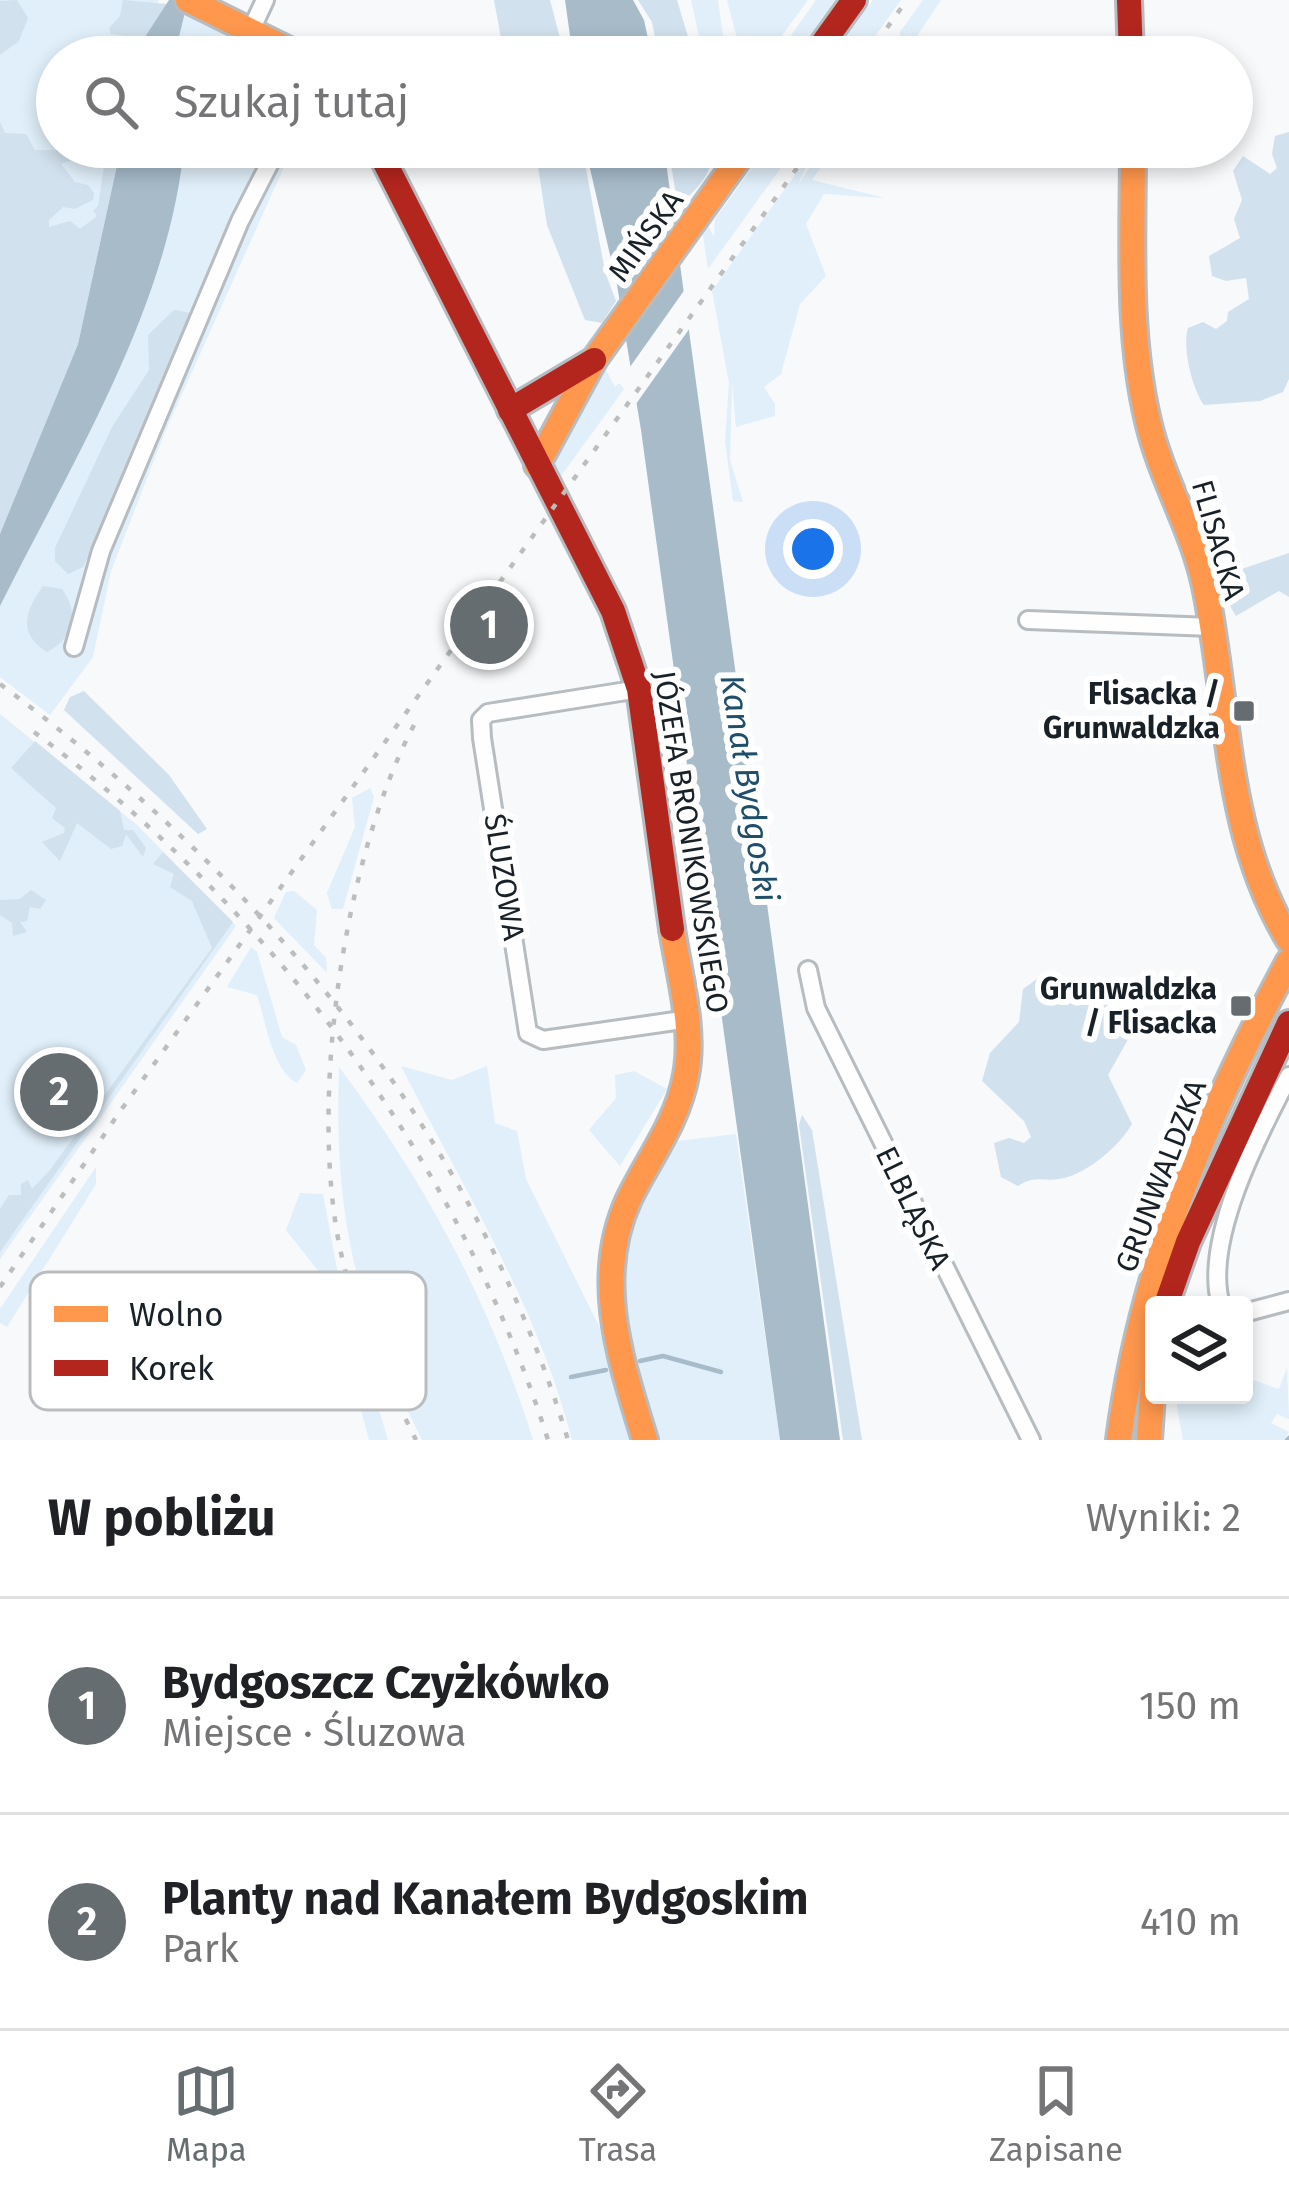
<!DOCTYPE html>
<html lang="pl">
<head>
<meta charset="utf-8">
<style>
  :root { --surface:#fff; --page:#f6f6f6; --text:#202124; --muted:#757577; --line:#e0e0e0; --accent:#666d71 }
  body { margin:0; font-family:"Fira Sans",sans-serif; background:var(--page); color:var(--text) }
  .controls { position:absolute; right:36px; bottom:36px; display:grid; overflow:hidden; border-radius:12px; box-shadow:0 6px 18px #0003 }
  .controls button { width:108px; height:108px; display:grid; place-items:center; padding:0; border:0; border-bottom:3px solid var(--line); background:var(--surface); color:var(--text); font:60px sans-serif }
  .you { position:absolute; left:813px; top:549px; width:42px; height:42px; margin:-30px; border:9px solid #fff; border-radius:50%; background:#1a73e8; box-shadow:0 0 0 18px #1a73e833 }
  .badge { display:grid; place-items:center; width:78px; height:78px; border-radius:50%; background:var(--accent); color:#fff; font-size:39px; font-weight:700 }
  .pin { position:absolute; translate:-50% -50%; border:6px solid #fff; box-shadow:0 3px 12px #0006 }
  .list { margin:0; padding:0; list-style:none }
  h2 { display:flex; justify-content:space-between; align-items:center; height:156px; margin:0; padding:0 48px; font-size:51px }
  h2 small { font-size:39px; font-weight:400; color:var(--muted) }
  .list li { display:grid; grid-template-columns:78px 1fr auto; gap:36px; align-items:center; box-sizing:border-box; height:216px; padding:0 48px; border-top:3px solid var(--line) }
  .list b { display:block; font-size:45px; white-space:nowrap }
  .list p { margin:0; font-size:39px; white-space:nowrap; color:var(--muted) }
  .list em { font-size:39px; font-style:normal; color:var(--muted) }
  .icon { flex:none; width:66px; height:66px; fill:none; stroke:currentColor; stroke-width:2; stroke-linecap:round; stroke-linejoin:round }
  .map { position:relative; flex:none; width:1289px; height:1440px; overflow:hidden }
  .search { position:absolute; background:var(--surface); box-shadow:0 6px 18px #0003; left:36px; right:36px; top:36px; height:132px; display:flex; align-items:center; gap:30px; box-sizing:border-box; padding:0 42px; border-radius:66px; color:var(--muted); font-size:45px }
  .sheet { height:588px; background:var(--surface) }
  nav { display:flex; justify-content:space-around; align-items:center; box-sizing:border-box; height:168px; border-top:3px solid var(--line); background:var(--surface); font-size:33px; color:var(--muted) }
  nav a { display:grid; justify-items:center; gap:6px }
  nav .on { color:var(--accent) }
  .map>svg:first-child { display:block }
  .green { fill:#e0effa }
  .forest { fill:#d1e1ed }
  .water { fill:#a7bbc9 }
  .pier { fill:#f7f9fb }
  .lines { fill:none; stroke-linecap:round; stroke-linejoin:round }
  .stream { stroke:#a7bbc9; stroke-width:4.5 }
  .street-casing { stroke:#b7bcc0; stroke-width:22 }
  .slow-casing { stroke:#b7bcc0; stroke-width:30 }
  .jam-casing { stroke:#b7bcc0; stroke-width:30 }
  .street { stroke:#fefefe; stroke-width:16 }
  .slow { stroke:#ff974d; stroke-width:24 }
  .jam { stroke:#b3261e; stroke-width:24 }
  .rail { stroke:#bcbebe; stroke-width:4.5; stroke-dasharray:6 12; stroke-linecap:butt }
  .poi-dot { fill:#666d71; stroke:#fff; stroke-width:4.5 }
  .labels { text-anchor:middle; stroke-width:12; stroke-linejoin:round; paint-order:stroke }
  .street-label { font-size:30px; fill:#182127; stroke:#fff }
  .poi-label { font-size:30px; font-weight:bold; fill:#182127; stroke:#fff; text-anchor:end }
  .water-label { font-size:33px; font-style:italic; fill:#1f4e6b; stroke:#fff }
  .key { fill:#fff; stroke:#babcbe; stroke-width:3 }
  .key-label { font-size:33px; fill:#182127 }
</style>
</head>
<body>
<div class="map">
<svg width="1289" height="1440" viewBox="0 0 1289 1440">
  <rect width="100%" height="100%" fill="#f7f9fb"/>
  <g class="green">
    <polygon points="0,0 159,0 132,57 57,57 57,147 121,147 0,502"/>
    <polygon points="188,0 303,57 174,57 171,51"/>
    <polygon points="691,0 718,0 726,57 704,57"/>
    <polygon points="727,0 808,0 766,57 742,57"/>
    <polygon points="816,0 835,0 794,57 776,57"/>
    <polygon points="873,0 901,0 860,57 832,57"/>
    <polygon points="923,0 941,0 903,57 882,57 900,44 900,32"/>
    <polygon points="184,147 293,147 165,432 111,571 93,657 50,715 0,677 0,606 153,284"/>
    <polygon points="767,147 796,147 708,269 702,229 707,223 714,237 715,219"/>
    <polygon points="815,147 798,185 823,147 835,147 812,180 885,198 824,194 806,224 826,276 800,304 781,374 764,387 775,404 775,416 736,427 732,383 730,460 743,502 733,501 725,441 729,383 712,291"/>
    <polygon points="616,349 606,370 615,387 619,383 624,389 556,483 554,456"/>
    <polygon points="0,714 137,825 236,926 0,1259"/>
    <polygon points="370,788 374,797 343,909 332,909 327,893 355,827 352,798"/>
    <polygon points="294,891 317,910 314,945 326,958 327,973 274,918 286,892"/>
    <path d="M251 947 257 952 282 1037 296 1045 306 1070 297 1083C272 1070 266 1021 257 995L227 987Z"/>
    <path d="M401 1066 452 1080 487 1066 495 1123 517 1131 526 1179 599 1326 633 1440H572C538 1306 463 1188 401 1066Z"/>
    <path d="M339 1067C424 1180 491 1304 533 1440H422C355 1305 334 1218 339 1067Z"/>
    <polygon points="634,1071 667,1089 620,1166 589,1130 616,1098 615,1075"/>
    <path d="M736 1134 780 1440H657C617 1314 597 1257 678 1141Z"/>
    <polygon points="96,1167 96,1184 7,1327 0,1323 0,1309"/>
    <polygon points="300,1193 323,1194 337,1269 388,1440 369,1440 327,1282 286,1230"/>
    <polygon points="1287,1368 1289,1419 1277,1414 1271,1423 1289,1432 1284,1440 1183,1440 1175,1395 1231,1401 1244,1395 1244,1377 1279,1389"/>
  </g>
  <g class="forest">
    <polygon points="17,0 28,18 19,41 0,55 0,1"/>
    <polygon points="123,0 167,4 132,57 119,57 126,36 111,34 109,28 120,16"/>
    <polygon points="494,0 550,0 565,57 520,57 501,38"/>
    <polygon points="638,0 677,0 694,57 659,57 652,22"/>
    <polygon points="0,122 5,133 26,134 35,150 71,150 73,160 61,164 75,182 88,185 94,193 93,200 75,209 63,207 49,220 49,227 70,221 80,229 97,216 93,211 98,206 107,147 121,147 78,344 0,534"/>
    <path d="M1289 132V379L1283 392 1260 401 1204 405C1192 388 1182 347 1188 328L1203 322 1216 329 1227 321 1228 312 1249 299 1246 278 1226 281 1212 276 1209 256 1240 238 1234 219 1242 200 1233 171 1243 156 1270 174 1277 168 1272 154 1275 136Z"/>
    <polygon points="535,147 582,147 605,272 616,301 602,323 585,320 547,225"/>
    <path d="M668 147H711C716 172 696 190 678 206Z"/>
    <polygon points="174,310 191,313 189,327 130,473 83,567 68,574 55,561 55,548 112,427 149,370 148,335"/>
    <polygon points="1289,553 1289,597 1279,591 1236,616 1219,588 1224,575"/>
    <path d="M43 586 62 589C79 613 75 637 47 652 17 634 25 611 43 586Z"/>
    <polygon points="84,691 169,775 207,829 198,834 64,710 70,697"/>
    <polygon points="35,741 120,811 124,830 133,830 146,848 143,857 126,834 122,846 111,849 77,823 60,861 42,842 64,833 65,828 52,818 56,808 11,768"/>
    <polygon points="163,852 233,922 0,1252 0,1209 9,1195 21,1195 21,1184 28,1180 32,1189 50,1170 212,948 192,901 170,887 174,874 153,864"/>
    <polygon points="31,890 46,900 40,909 30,907 27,921 20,922 27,932 13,936 12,923 0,915 0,900 20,899"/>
    <path d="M1037 979 1055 980 1092 1000 1113 993 1131 1007V1034L1108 1075 1132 1124C1121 1144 1088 1173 1064 1178 1045 1183 1037 1174 1018 1186L1001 1177 994 1143 1009 1138 1024 1143 1031 1137 1024 1121 982 1081 990 1053 1019 1022 1023 989Z"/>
    <polygon points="802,1115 812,1130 862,1440 843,1440 799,1125"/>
  </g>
  <g class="water">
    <polygon points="169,0 188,0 174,57 132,57"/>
    <polygon points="565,0 633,0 644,20 652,57 573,57"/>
    <path d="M121 147H184C168 309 72 462 0 606V534L78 344Z"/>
    <polygon points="585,147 664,147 840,1440 780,1440 641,430 617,285"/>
  </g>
  <polygon class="pier" points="688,285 692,325 631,411 625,374"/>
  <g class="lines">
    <g class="stream">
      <polyline points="640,1361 663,1356 721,1372"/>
      <polyline points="571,1377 606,1370"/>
      <polyline points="1287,1440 1289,1438"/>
    </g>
    <g class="street-casing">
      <g id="street">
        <polyline points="251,30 265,0"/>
        <polyline points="1028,620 1212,627"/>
        <polyline points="74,647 101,551 240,221 278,147"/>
        <polyline points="639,689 488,713 481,720 482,738 528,1033 543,1040 689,1019"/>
        <polyline points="808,970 816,1008 1031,1440"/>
        <path d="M1221 1305C1202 1241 1259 1133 1289 1076"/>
        <polyline points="1244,1313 1289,1301"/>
      </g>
    </g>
    <g class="slow-casing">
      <g id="slow">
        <polyline points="188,0 303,57"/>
        <path d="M1133 147C1133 238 1127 332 1148 421 1161 478 1193 529 1205 586 1230 707 1223 831 1289 940"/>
        <polyline points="537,465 594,360 747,147"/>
        <path d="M645 1440C621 1361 592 1279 629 1199 649 1158 678 1121 686 1075 695 1029 679 975 672 929"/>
        <path d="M1119 1440C1141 1268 1207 1113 1289 961"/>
        <polyline points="1149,1440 1154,1364"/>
      </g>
    </g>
    <g class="jam-casing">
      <g id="jam">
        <polyline points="1129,0 1131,57"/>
        <polyline points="813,57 854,0"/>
        <polyline points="377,147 613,611 639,689 672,929"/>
        <polyline points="510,410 594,360"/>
        <polyline points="1166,1305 1188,1242 1289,1023"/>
      </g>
    </g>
    <use href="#street" class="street"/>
    <use href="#slow" class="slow"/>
    <use href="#jam" class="jam"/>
    <g class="rail">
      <polyline points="866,57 907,0"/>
      <path d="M0 684C259 877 473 1127 568 1440"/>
      <path d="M414 725C343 859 308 1104 341 1253 356 1320 386 1379 416 1440"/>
      <path d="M34 732C269 907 459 1159 548 1440"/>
      <polyline points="0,1287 121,1110 812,147"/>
    </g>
  </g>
  <g class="poi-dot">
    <rect x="1232" y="699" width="24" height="24" rx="6"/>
    <rect x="1229" y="994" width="24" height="24" rx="6"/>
  </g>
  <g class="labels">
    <g class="street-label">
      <text transform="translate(646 236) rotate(-54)" y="10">MIŃSKA</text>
      <text transform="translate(1218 540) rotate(74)" y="10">FLISACKA</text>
      <text transform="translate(691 842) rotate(81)" y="10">JÓZEFA BRONIKOWSKIEGO</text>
      <text transform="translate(504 877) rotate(81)" y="10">ŚLUZOWA</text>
      <text transform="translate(1161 1176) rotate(-69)" y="10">GRUNWALDZKA</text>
      <text transform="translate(913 1208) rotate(64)" y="10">ELBLĄSKA</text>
    </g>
    <g class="poi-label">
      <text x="1220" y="704">Flisacka /<tspan x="1220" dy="34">Grunwaldzka</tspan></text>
      <text x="1217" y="999">Grunwaldzka<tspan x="1217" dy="34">/ Flisacka</tspan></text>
    </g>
    <g class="water-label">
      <text transform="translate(750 788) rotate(81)" y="12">Kanał Bydgoski</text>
    </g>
  </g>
  <rect x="30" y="1272" width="396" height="138" rx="18" class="key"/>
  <rect x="54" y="1306" width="54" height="16" fill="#ff974d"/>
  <rect x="54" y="1360" width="54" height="16" fill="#b3261e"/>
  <g class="key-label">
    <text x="129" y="1326">Wolno</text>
    <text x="129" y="1380">Korek</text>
  </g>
</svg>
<div class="controls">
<button><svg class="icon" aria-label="layers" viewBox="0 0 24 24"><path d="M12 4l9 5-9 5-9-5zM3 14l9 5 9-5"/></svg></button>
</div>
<div class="you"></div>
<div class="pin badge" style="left:489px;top:625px">1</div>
<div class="pin badge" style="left:59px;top:1092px">2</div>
<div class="search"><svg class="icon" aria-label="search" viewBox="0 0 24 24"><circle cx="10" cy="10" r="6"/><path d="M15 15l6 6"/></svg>Szukaj tutaj</div>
</div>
<section class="sheet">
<h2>W pobliżu<small>Wyniki: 2</small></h2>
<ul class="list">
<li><span class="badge">1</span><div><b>Bydgoszcz Czyżkówko</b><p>Miejsce · Śluzowa</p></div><em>150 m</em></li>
<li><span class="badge">2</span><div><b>Planty nad Kanałem Bydgoskim</b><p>Park</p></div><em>410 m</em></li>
</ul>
</section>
<nav>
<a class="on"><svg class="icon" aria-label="map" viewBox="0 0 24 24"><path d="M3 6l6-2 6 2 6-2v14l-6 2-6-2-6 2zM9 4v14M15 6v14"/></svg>Mapa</a>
<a><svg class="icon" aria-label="directions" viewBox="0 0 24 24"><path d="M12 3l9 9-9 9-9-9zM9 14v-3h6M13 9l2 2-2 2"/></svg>Trasa</a>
<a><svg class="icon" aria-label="saved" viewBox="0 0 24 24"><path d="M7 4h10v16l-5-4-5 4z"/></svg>Zapisane</a>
</nav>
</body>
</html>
